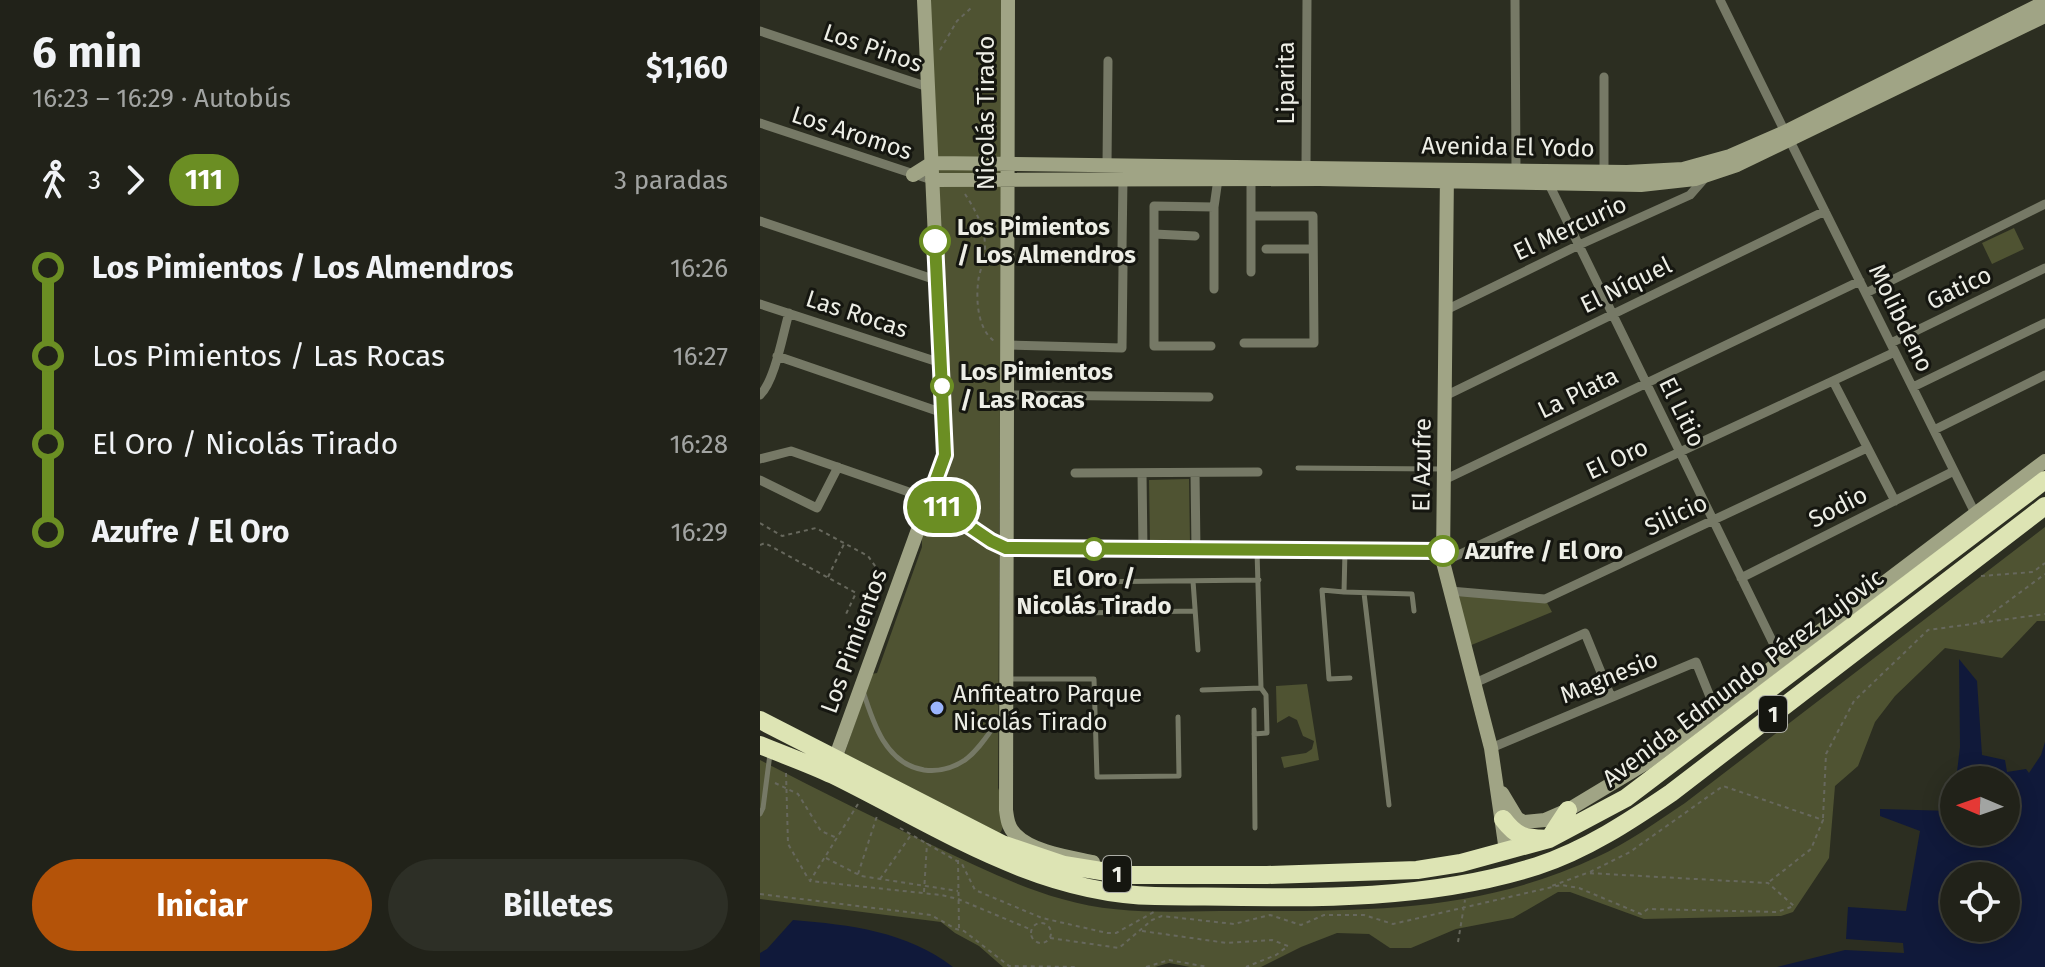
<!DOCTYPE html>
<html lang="es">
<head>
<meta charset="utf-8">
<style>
	:root { --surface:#212219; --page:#2d2f26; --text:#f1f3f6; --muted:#a2a4a2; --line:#3e3f38; --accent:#b45309 }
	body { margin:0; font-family:"Fira Sans",sans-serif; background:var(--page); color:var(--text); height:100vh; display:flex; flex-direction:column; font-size:30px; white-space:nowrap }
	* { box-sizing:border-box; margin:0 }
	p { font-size:26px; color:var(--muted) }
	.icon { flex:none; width:44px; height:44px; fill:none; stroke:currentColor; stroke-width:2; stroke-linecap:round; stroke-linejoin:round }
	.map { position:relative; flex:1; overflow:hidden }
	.details { display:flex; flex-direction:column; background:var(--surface); width:760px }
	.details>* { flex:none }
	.badge { padding:0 16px; border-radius:26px; font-size:28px; line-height:52px }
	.needle { width:52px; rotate:272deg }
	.fabs { position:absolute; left:1180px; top:766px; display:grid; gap:16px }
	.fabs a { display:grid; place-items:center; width:80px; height:80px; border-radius:50%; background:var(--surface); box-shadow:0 4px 20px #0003,0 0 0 2px var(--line); font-size:40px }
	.map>.badge { position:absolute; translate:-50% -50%; box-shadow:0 0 0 4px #fff }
	.legs { display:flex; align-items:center; gap:12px; height:88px; padding:0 32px; font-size:26px }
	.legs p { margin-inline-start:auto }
	.headline { display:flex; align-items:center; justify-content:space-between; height:136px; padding:0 32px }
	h1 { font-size:44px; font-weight:700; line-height:60px }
	.action { display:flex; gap:16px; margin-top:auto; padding:16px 32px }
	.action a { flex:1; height:92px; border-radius:48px; background:var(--accent); color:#fff; font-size:32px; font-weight:700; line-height:92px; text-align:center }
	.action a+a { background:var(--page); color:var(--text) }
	ul { padding:0 32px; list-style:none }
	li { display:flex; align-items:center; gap:28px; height:88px; font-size:30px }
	li i { display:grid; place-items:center; width:12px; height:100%; margin:0 10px; background:currentColor }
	li i::after { content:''; width:20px; height:20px; margin:-10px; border:6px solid; border-radius:50%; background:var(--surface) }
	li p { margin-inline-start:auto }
	li:first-child i { background:linear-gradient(#0000 50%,currentColor 0) }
	li:last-child i { background:linear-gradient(currentColor 50%,#0000 0) }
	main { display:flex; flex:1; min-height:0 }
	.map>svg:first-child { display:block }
</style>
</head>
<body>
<main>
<section class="details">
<div class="headline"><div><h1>6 min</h1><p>16:23 – 16:29 · Autobús</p></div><b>$1,160</b></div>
<div class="legs"><svg class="icon" aria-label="walk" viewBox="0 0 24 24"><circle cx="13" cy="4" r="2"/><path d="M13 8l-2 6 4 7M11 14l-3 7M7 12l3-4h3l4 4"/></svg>3<svg class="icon" aria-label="forward" viewBox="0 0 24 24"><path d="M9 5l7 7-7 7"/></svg><b class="badge" style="background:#6b8e23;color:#fff">111</b><p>3 paradas</p></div>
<ul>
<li><i style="color:#6b8e23"></i><b>Los Pimientos / Los Almendros</b><p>16:26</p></li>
<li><i style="color:#6b8e23"></i><span>Los Pimientos / Las Rocas</span><p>16:27</p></li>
<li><i style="color:#6b8e23"></i><span>El Oro / Nicolás Tirado</span><p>16:28</p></li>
<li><i style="color:#6b8e23"></i><b>Azufre / El Oro</b><p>16:29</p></li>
</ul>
<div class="action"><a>Iniciar</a><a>Billetes</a></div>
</section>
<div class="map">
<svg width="1285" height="967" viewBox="0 0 1285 967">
	<rect width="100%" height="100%" fill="#2c2e21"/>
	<path fill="#4f5332" d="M170 0H242L238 788C244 801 248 822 240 833L86 754 85 752 112 674 117 673 162 547V536L190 451Z
		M1254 228 1264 249 1232 264 1222 243Z
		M429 479 430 543H390L389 480Z
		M1285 527V621H1277L1242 658 1185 648 1135 696 1115 722 1098 766 1075 786 1069 858 1033 912 1021 916 884 919 810 892H798L753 918 696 929 651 948H630L609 934 577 933 541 947 501 967H430L409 963 395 967H243L219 946 195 933 181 922 0 899V760C57 790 115 818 174 846 215 865 258 887 302 899 358 916 418 911 476 911 603 911 719 913 837 857 868 843 896 822 925 803Z
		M690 591 785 599 792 612 704 648Z
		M547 684 559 760 524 768 521 757 546 753 552 749 554 741 543 736 537 720 529 716 517 723 516 686Z"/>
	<path fill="#10193a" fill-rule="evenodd" d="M1199 659 1217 681 1222 755 1245 760 1247 772 1266 769 1269 773 1281 755 1285 742V967H1017L1085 950 1144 953 1143 943 1086 939 1088 907 1146 911 1160 831 1120 816V809L1192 811 1194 796V832H1246V780H1196L1200 747ZM1194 876H1246V928H1194Z
		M33 920C91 925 146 931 193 967H0V953L7 949Z"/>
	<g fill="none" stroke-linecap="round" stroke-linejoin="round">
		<path stroke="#67685d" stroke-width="2" stroke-dasharray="4 4" stroke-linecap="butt" d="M180 50 197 21 212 7
			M205 194C215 209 225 228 225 246 226 260 219 270 218 283 216 302 218 329 234 341
			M0 523 22 536 56 528 108 556 120 573
			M0 545 5 543 96 593 86 614
			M1221 576 1273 572 1285 563
			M68 577 84 544
			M1220 622 1285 574
			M26 773 28 844 49 880
			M15 783 38 794 61 831 77 838
			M98 804 50 881 181 895 198 899 272 930
			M1063 818 1066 754 1094 701 1168 630 1285 614
			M140 828 202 864 215 890 282 918 347 933H356L394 912
			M66 858 101 876 198 891
			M198 860 199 928
			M830 872 870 852 963 786 1063 820 1051 849 1009 882
			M98 874 117 816
			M120 879 151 835
			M164 892 167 843
			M0 894 171 915 196 929 204 931 249 966 316 967
			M271 933a10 10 0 1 1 20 0a10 10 0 1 1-20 0Z
			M382 931 467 943 512 940 528 946 516 955 486 967
			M290 938 359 948 392 920 402 916 474 924 510 915 541 925 564 915H604L633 924 801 885 819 888 881 914 888 909 1017 912 1034 906 1008 883 827 873 789 887
			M698 942 705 900
			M386 967 409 960 448 967"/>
		<path stroke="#767966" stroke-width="5" d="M538 468 683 469
			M585 551 584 592 652 594 654 611
			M433 581 438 650
			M319 582 499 580
			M584 592 562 590 569 679 590 678
			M604 593 629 805
			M320 613 435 611
			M246 679H334L337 777 419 776 418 717
			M442 690 501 688 497 551
			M103 691C113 723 126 764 164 770 179 772 193 768 205 760 220 749 230 731 241 717
			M494 710 495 828
			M494 734 507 733 506 695 501 688
			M0 814 3 808 10 754"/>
		<path stroke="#767966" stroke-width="9" d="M755 0 756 169
			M960 0 1025 132
			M0 31 168 87
			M844 77V171
			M0 123 172 180
			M1030 141 1215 513
			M347 165 348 61
			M546 166 547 0
			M491 179V272
			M788 182 1021 659
			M454 207 458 179
			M0 221 176 280
			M394 234 435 236
			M362 249 363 179
			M506 249H553
			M1106 293 1285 204
			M0 304 181 363
			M686 310 819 245 930 195 944 179
			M484 343H554L553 216H491
			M1131 343 1285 268
			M246 345 362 348 363 267
			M451 346H394V206L454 207V289
			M17 356 183 413
			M1073 381 1135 501
			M1153 387 1285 323
			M0 395C15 381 23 333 29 313
			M246 395 449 397
			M685 396 1065 211
			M1174 430 1285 375
			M0 459 31 451 169 499 231 541 246 548 683 551
			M315 473 498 472
			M382 473 383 549
			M435 473 436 550
			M0 480 57 508 78 467
			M684 480 1100 281
			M683 562 1135 352
			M981 578 1194 471
			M690 591 785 599 1107 448
			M715 683 825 633 851 697
			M731 748 936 662 955 709"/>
		<path stroke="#a0a485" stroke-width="14" d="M248 0 246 810C247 818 248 827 255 834 272 852 309 857 333 862
			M687 172 683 562 731 748 746 851
			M153 175 172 163 867 172 923 169 970 156 1025 132 1285 2
			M172 180 559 179 881 185 935 179 977 165 1285 16
			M72 767 185 455 164 0
			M742 793 757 818 763 822 785 820 808 810 886 763 1285 461"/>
		<path stroke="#dde4b4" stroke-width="18" d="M0 720 242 844 304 865 366 875H507L657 870 701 863 789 839 866 798 1285 480
			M0 745C24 755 50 764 73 775 177 826 276 894 395 896 523 897 654 905 777 866 826 850 870 821 911 793L1285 506
			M743 819C758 839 766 838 789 839L808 810"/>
	</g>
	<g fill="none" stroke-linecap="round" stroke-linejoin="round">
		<defs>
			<path id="line-1" d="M175 241 185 455 169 499 231 541 246 548 683 551"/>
		</defs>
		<use href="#line-1" stroke="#fff" stroke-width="18"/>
		<use href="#line-1" stroke="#6b8e23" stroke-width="12"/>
	</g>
	<g fill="#fff" stroke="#6b8e23" stroke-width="4">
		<circle cx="175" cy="241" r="14"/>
		<circle cx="182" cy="386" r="10"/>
		<circle cx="334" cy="549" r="10"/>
		<circle cx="683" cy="551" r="14"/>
	</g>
	<circle fill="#9bb5fd" stroke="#151610" stroke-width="3" cx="177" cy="708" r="8"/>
	<g text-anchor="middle" stroke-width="6" stroke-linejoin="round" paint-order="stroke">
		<g fill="#151610" stroke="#acada6" stroke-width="2">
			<rect x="999" y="696" width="28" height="36" rx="6"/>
			<rect x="343" y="856" width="28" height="36" rx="6"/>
		</g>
		<g font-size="22" font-weight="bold" fill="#edeee6">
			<text x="1013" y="722">1</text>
			<text x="357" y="882">1</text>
		</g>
		<g font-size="24" fill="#edeee6" stroke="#151610">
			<text transform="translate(113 48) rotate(19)" y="8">Los Pinos</text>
			<text transform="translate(526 83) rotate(-90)" y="8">Liparita</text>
			<text transform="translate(226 113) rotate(-90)" y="8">Nicolás Tirado</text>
			<text transform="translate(92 133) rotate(18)" y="8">Los Aromos</text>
			<text transform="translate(748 147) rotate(1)" y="8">Avenida El Yodo</text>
			<text transform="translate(810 228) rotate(-25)" y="8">El Mercurio</text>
			<text transform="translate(866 285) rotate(-26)" y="8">El Níquel</text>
			<text transform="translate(1199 288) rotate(-26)" y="8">Gatico</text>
			<text transform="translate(97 314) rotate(18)" y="8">Las Rocas</text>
			<text transform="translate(1141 318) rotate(64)" y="8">Molibdeno</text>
			<text transform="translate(818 393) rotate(-26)" y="8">La Plata</text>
			<text transform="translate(922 412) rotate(64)" y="8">El Litio</text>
			<text transform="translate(857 459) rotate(-25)" y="8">El Oro</text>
			<text transform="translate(662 465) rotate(-89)" y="8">El Azufre</text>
			<text transform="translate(1078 507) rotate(-27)" y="8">Sodio</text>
			<text transform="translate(916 515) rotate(-25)" y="8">Silicio</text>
			<text transform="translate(94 641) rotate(-70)" y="8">Los Pimientos</text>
			<text transform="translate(849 677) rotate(-22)" y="8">Magnesio</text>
			<text transform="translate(983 678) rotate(-37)" y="8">Avenida Edmundo Pérez Zujovic</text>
		</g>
		<g font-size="24" font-weight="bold" fill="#edeee6" stroke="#151610" text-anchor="start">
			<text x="197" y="235">Los Pimientos<tspan x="197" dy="28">/ Los Almendros</tspan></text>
			<text x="200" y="380">Los Pimientos<tspan x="200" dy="28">/ Las Rocas</tspan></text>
			<text x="705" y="559">Azufre / El Oro</text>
			<text x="334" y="586" text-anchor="middle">El Oro /<tspan x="334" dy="28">Nicolás Tirado</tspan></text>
		</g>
		<g font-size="24" fill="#edeee6" stroke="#151610" text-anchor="start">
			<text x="193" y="702">Anfiteatro Parque<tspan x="193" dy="28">Nicolás Tirado</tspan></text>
		</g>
	</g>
</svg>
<div class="fabs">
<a><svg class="needle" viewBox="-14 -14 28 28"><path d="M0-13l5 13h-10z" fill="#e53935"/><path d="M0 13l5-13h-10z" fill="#a2a4a2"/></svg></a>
<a><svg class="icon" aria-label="locate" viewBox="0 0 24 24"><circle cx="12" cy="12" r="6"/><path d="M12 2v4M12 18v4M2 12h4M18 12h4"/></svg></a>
</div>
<b class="badge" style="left:182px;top:507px;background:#6b8e23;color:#fff">111</b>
</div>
</main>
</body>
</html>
